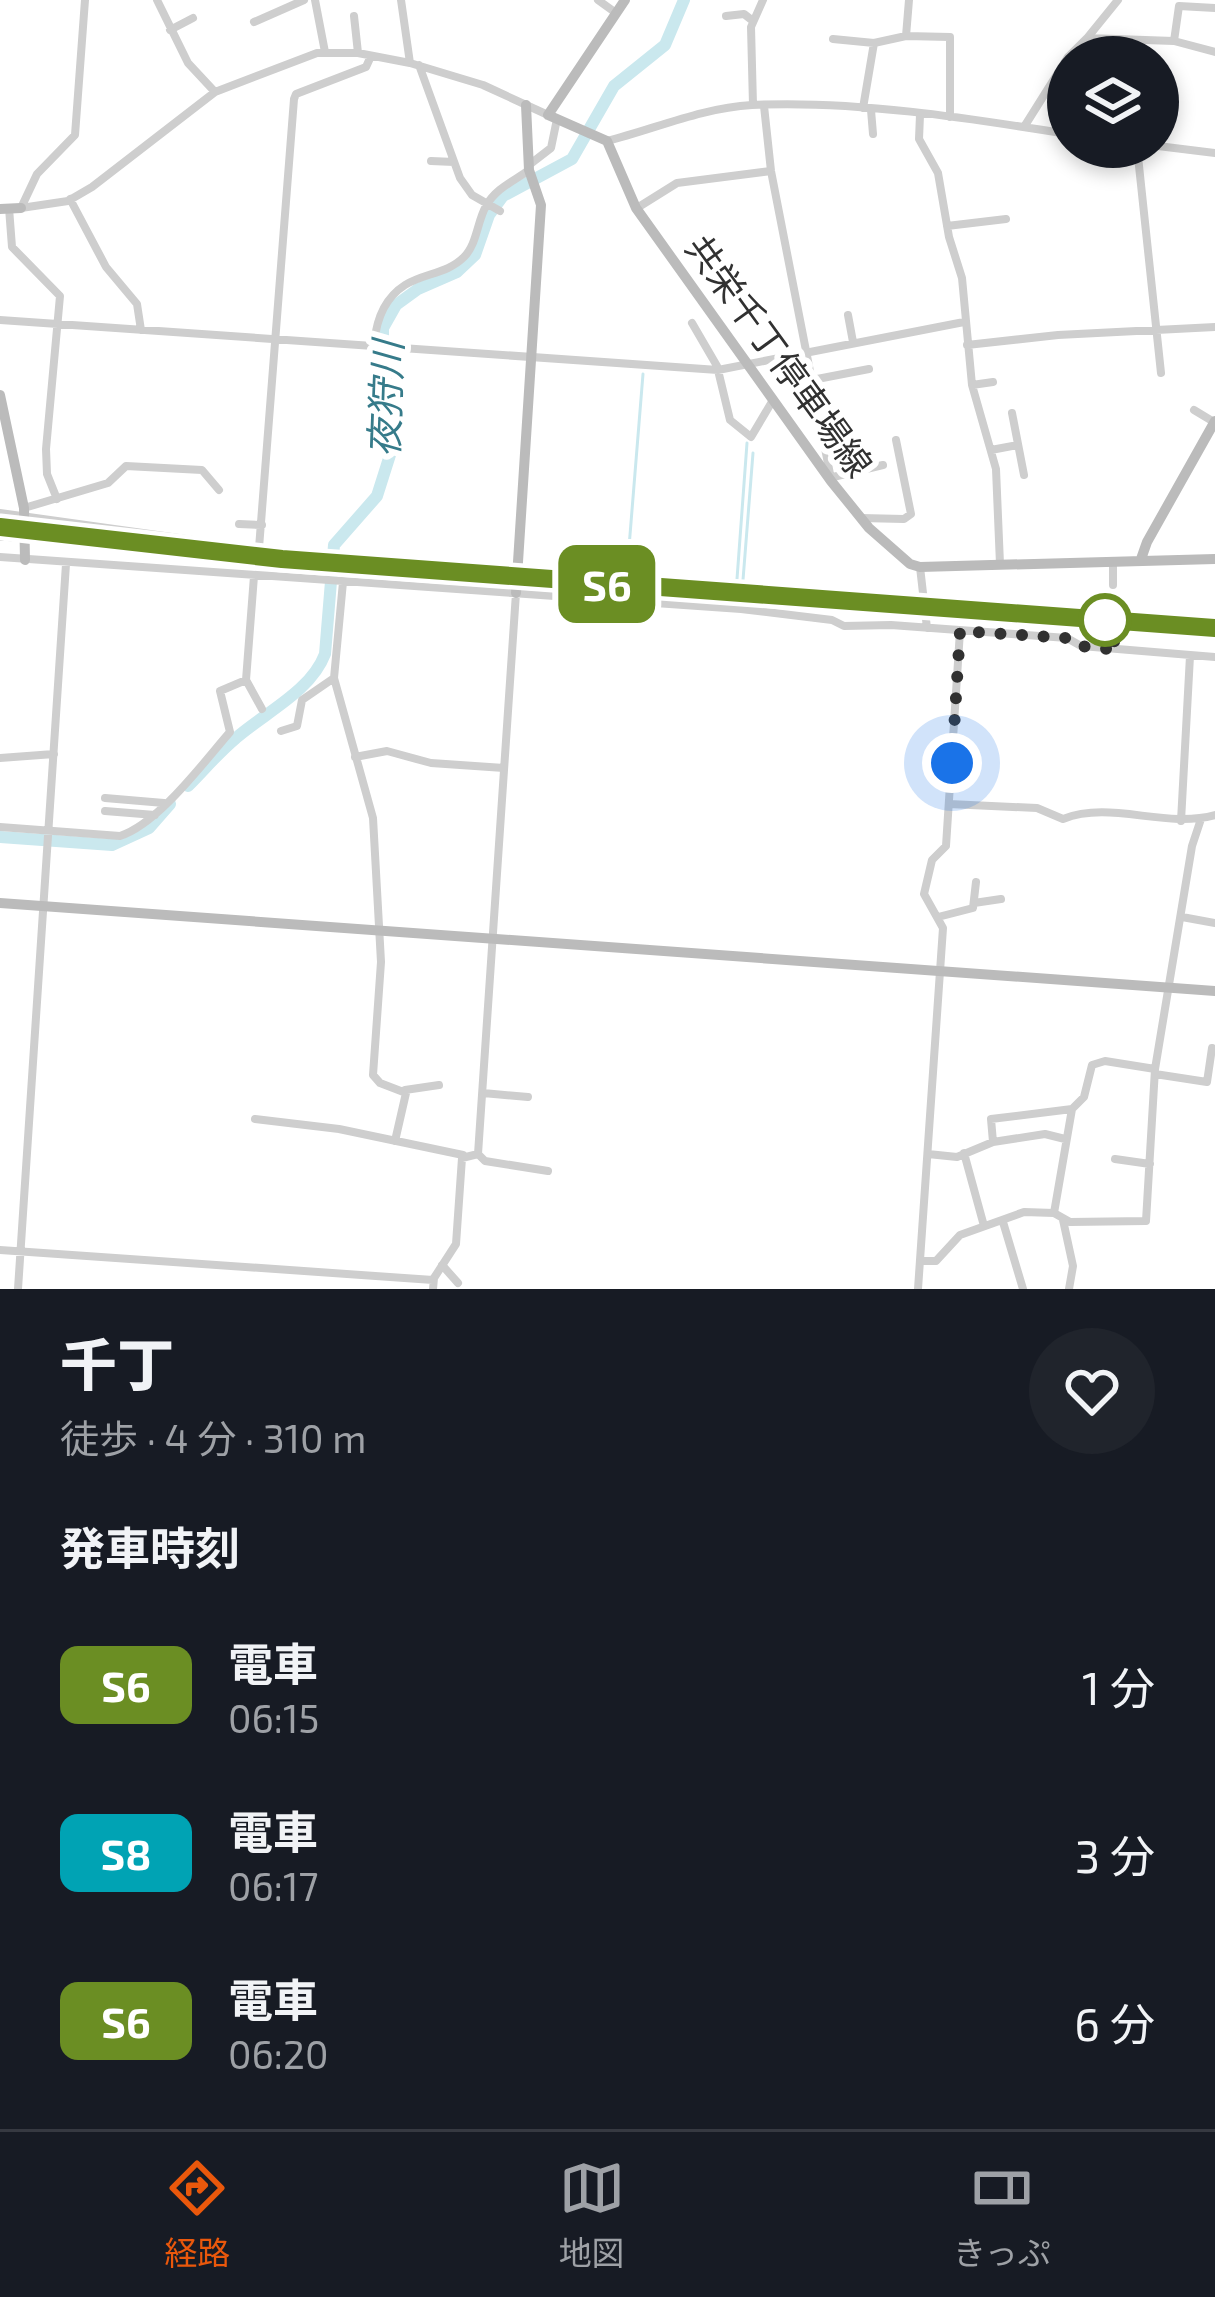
<!DOCTYPE html>
<html lang="ja">
<head>
<meta charset="utf-8">
<style>
	:root { --surface:#171b24; --page:#20242c; --text:#f1f3f6; --muted:#9ea1a6; --line:#363941; --accent:#ea580c }
	body { margin:0; font-family:"Exo 2","Noto Sans JP",sans-serif; background:var(--page); color:var(--text); height:100vh; display:flex; flex-direction:column; font-size:45px; white-space:nowrap }
	* { box-sizing:border-box; margin:0 }
	p { font-size:39px; color:var(--muted) }
	.icon { flex:none; width:66px; height:66px; fill:none; stroke:currentColor; stroke-width:2; stroke-linecap:round; stroke-linejoin:round }
	.map { position:relative; height:1289px; overflow:hidden }
	.side { display:flex; flex-direction:column; background:var(--surface); flex:1 }
	.side>* { flex:none }
	.badge { padding:0 24px; border-radius:18px; font-size:42px; line-height:78px }
	.buttons { position:absolute; left:1047px; top:36px; display:grid; gap:24px }
	.buttons a { display:grid; place-items:center; width:132px; height:132px; border-radius:50%; background:var(--surface); box-shadow:0 6px 18px #0003; font-size:60px }
	.you { position:absolute; width:60px; height:60px; margin:-30px; border:9px solid #fff; border-radius:50%; background:#1a73e8; box-shadow:0 0 0 18px #1a73e833 }
	.map>.badge { position:absolute; translate:-50% -50%; box-shadow:0 0 0 6px #fff }
	h2 { padding:0 60px; font-size:45px; line-height:108px }
	.round { display:grid; place-items:center; flex:none; width:126px; height:126px; border-radius:63px; background:var(--page) }
	.headline { display:flex; align-items:center; justify-content:space-between; height:204px; padding:0 60px }
	h1 { font-size:57px; font-weight:800; line-height:90px }
	ul { padding:0; list-style:none }
	li { display:flex; align-items:center; gap:36px; height:168px; padding:0 60px }
	li div { flex:1 }
	li b { display:block; font-size:45px }
	li em { font-style:normal }
	li .badge { min-width:132px; font-weight:700; text-align:center }
	.dock { display:flex; justify-content:space-around; align-items:center; height:168px; border-top:3px solid var(--line); background:var(--surface); font-size:33px; color:var(--muted) }
	.dock a { display:grid; justify-items:center; gap:6px }
	.dock .active { color:var(--accent) }
	.map>svg:first-child { display:block }
</style>
</head>
<body>
<div class="map">
<svg width="1215" height="1289" viewBox="0 0 1215 1289">
	<rect width="100%" height="100%" fill="#fff"/>
	<g fill="none" stroke-linecap="round" stroke-linejoin="round">
		<path stroke="#cae8ee" stroke-width="3" d="M599 570 627 572 643 374
			M737 579 747 443
			M743 580 753 453"/>
		<path stroke="#cae8ee" stroke-width="12" d="M188 786C204 770 219 752 236 738 266 712 311 691 325 654L334 545 377 496 390 455 383 337V328L396 305 418 289 457 272 475 255 489 215 503 196 572 159 614 86 665 45 684 0
			M0 837 112 845 149 828 170 804"/>
		<path stroke="#cecece" stroke-width="8" d="M85 0 75 135 37 174 21 208 68 201 92 187 215 92 317 53H358L410 63 483 85 548 115
			M157 0 188 63 215 92
			M315 0 325 52
			M401 0 410 63
			M598 0 616 13
			M354 16 358 53
			M726 16 744 14 753 21
			M254 22 304 0
			M170 30 193 18
			M906 36 950 37V117
			M1088 37 1118 0
			M833 39 874 43
			M1174 41 1179 6 1215 8
			M1068 57 1087 38 1174 41 1215 52
			M419 65 460 178 472 195 500 211
			M753 105 751 27 763 0
			M764 106 771 171 831 479
			M863 108 874 43 906 36 909 0
			M871 110 873 134
			M920 115 919 139 938 173 949 237 962 278 972 385 996 469 1000 564
			M1024 127 1068 57
			M607 141C655 129 701 108 752 105 853 100 968 118 1068 134
			M1158 146 1215 153
			M1137 147 1161 373
			M431 161 454 162
			M529 165 551 148 557 119
			M70 199 106 267 137 304 141 330
			M9 208 12 247 60 296 46 449 47 474 57 499
			M637 208 677 183 771 171
			M947 226 1006 219
			M848 315 853 342
			M0 320 718 370 964 322
			M692 323 717 366 730 420 751 437 773 400
			M967 345 1058 335 1215 327
			M812 380 869 369
			M972 385 993 382
			M1194 410 1214 422
			M1012 413 1024 475
			M383 444C379 396 355 317 405 285 424 273 447 274 464 257 477 244 477 222 486 206 496 188 514 181 529 170
			M991 450 1018 445
			M833 477 883 465
			M24 508 108 483 126 466 202 470 219 490
			M0 513 279 552 925 599
			M861 518 904 519 911 514 896 440
			M239 524 262 525
			M259 548 294 99 296 94 366 67 371 56
			M0 557 741 609 832 620 844 626 891 625 1067 638 1081 646 1215 657
			M920 567 927 628
			M343 582 334 678 373 818 381 962 373 1075 380 1083 406 1093 395 1141
			M1113 585V562
			M246 680 262 709
			M281 731 297 726 302 700 334 678
			M355 757 387 751 431 763 504 768
			M0 758 54 754
			M105 798 164 803
			M949 804 1037 808 1063 819C1111 800 1164 829 1215 815
			M105 811 155 815
			M1181 821 1190 656
			M0 827 120 836C158 824 203 763 230 732L220 691 246 680 254 576
			M974 903 1001 899
			M938 917 973 908 976 882
			M1182 917 1215 923
			M1155 1074 1207 1082 1212 1048
			M405 1090 439 1085
			M483 1093 528 1097
			M255 1119 339 1129 463 1155
			M993 1142 991 1119 1072 1109
			M964 1153 984 1226
			M478 1154 485 1161 548 1171
			M928 1154 957 1157 993 1142 1045 1134 1065 1139
			M1115 1159 1150 1164
			M1054 1213 1072 1109 1084 1097 1092 1065 1105 1061 1155 1069
			M1063 1220 1073 1266 1069 1289
			M1003 1222 1023 1289
			M0 1250 433 1280
			M921 1261H936L960 1235 1024 1212 1054 1213 1070 1222 1146 1221 1155 1069 1192 846 1201 819
			M442 1265 458 1283
			M18 1289 66 564
			M433 1289 434 1278 456 1244 462 1158 478 1154 516 593
			M918 1289 943 928 924 894 932 860 946 846 960 631"/>
		<path stroke="#bbb" stroke-width="10" d="M625 0 548 115 607 141 636 208 831 481 869 528 910 564 920 567 1215 559
			M0 209 21 208
			M0 395 24 508 25 560
			M1141 559 1147 542 1215 421
			M516 593 541 205 529 170 526 105
			M0 903 1215 991"/>
		<path stroke="#868686" stroke-width="3" stroke-dasharray="12 9" stroke-linecap="butt" d="M0 539 1215 628"/>
	</g>
	<g fill="none" stroke-linecap="round" stroke-linejoin="round">
		<defs>
			<path id="line" d="M0 527 282 559 1215 628"/>
		</defs>
		<use href="#line" stroke="#fff" stroke-width="27"/>
		<use href="#line" stroke="#6b8e23" stroke-width="18"/>
		<path stroke="#313131" stroke-width="12" stroke-dasharray="0 21.6" d="M952 763 960 631 1067 638 1081 646 1118 650 1105 620"/>
	</g>
	<circle fill="#fff" stroke="#6b8e23" stroke-width="6" cx="1105" cy="620" r="24"/>
	<g text-anchor="middle" stroke-width="12" stroke-linejoin="round" paint-order="stroke">
		<g font-size="36" fill="#313131" stroke="#fff">
			<text transform="translate(779 356) rotate(54)" y="13">共栄千丁停車場線</text>
		</g>
		<g font-size="39" font-style="italic" fill="#367b8a" stroke="#fff">
			<text transform="translate(386 399) rotate(-88)" y="14">夜狩川</text>
		</g>
	</g>
</svg>
<div class="buttons">
<a><svg class="icon" aria-label="layers" viewBox="0 0 24 24"><path d="M12 4l9 5-9 5-9-5zM3 14l9 5 9-5"/></svg></a>
</div>
<div class="you" style="left:952px;top:763px"></div>
<b class="badge" style="left:607px;top:584px;background:#6b8e23;color:#fff">S6</b>
</div>
<section class="side">
<div class="headline"><div><h1>千丁</h1><p>徒歩 · 4 分 · 310 m</p></div><a class="round"><svg class="icon" aria-label="heart" viewBox="0 0 24 24"><path d="M12 20l-8-8c-3-5 5-10 8-4 3-6 11-1 8 4z"/></svg></a></div>
<h2>発車時刻</h2>
<ul>
<li><span class="badge" style="background:#6b8e23;color:#fff">S6</span><div><b>電車</b><p>06:15</p></div><em>1 分</em></li>
<li><span class="badge" style="background:#00a3b4;color:#fff">S8</span><div><b>電車</b><p>06:17</p></div><em>3 分</em></li>
<li><span class="badge" style="background:#6b8e23;color:#fff">S6</span><div><b>電車</b><p>06:20</p></div><em>6 分</em></li>
</ul>
</section>
<nav class="dock">
<a class="active"><svg class="icon" aria-label="directions" viewBox="0 0 24 24"><path d="M12 3l9 9-9 9-9-9zM9 14v-3h6M13 9l2 2-2 2"/></svg>経路</a>
<a><svg class="icon" aria-label="map" viewBox="0 0 24 24"><path d="M3 6l6-2 6 2 6-2v14l-6 2-6-2-6 2zM9 4v14M15 6v14"/></svg>地図</a>
<a><svg class="icon" aria-label="tickets" viewBox="0 0 24 24"><path d="M3 7h18v10H3zM15 7v10"/></svg>きっぷ</a>
</nav>
</body>
</html>
